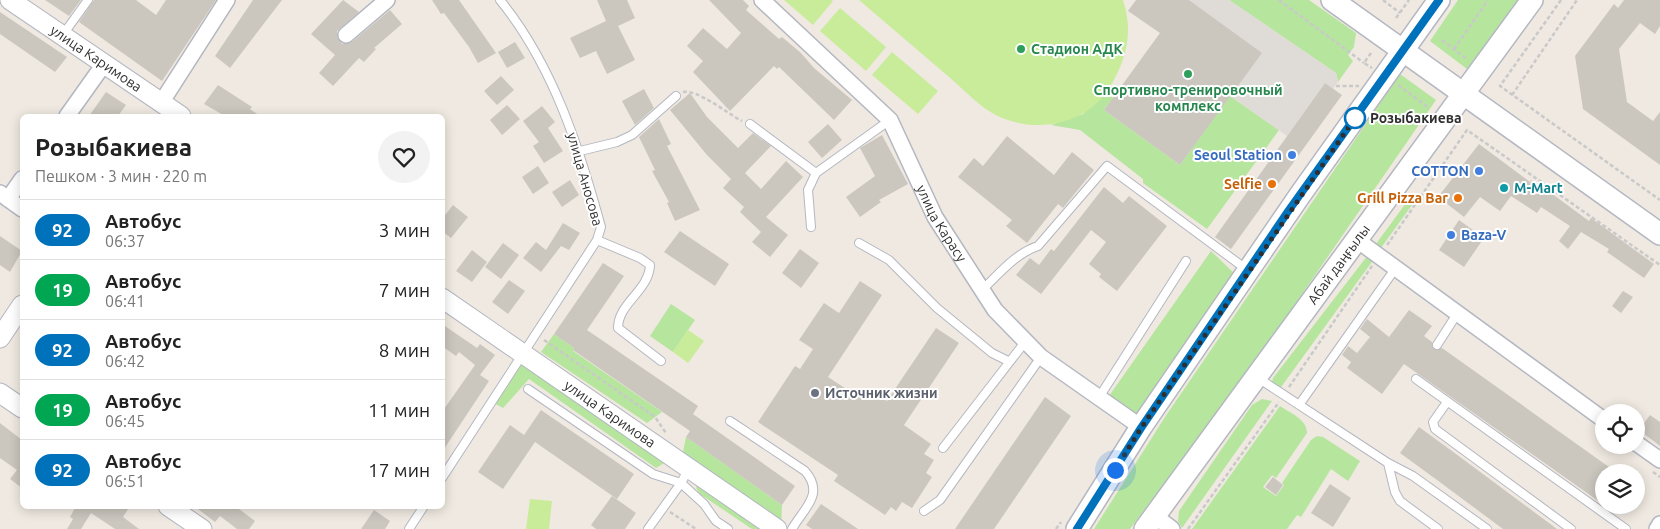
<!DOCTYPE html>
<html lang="ru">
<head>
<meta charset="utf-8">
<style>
	:root { --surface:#fff; --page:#f2f2f2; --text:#222; --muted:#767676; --line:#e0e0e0 }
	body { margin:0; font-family:Ubuntu,sans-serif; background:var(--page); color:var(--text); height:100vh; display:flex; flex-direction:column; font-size:19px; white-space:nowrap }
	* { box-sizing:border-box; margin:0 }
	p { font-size:16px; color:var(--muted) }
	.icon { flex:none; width:28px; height:28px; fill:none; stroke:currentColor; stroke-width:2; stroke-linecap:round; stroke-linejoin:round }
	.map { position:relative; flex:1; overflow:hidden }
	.drawer { position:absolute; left:20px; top:114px; width:425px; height:395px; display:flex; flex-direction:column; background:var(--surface); border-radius:8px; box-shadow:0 2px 12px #0003 }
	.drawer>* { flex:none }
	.badge { padding:0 10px; border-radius:16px; font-size:18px; line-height:32px }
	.fabs { position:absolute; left:1595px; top:404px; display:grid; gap:10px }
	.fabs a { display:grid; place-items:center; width:50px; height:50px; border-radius:50%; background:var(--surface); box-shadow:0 2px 12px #0003; font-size:25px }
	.you { position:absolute; width:25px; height:25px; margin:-12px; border:4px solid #fff; border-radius:50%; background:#1a73e8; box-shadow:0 0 0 8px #1a73e833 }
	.map>.badge { position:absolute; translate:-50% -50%; box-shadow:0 0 0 2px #fff }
	.round { display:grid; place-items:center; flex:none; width:52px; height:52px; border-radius:26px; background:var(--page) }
	.headline { display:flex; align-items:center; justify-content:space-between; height:85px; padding:0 15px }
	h1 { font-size:24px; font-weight:600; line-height:38px }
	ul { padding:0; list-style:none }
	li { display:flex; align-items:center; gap:15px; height:60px; padding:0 15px; border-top:1px solid var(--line) }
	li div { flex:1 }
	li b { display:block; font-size:19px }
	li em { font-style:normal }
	li .badge { min-width:55px; font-weight:700; text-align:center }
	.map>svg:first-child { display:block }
</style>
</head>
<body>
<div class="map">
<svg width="1660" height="529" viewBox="0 0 1660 529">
	<rect width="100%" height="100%" fill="#efe9e1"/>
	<path fill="#b6e59e" d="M1229 0H1309L1356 33 1354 47 1348 55 1353 61 1338 82 1336 73Z
		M1458 0H1518L1467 69 1430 41Z
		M1400 74 1436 100 1262 352 1130 529H1094L1165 417Z
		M1106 92 1113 98 1104 110 1180 165 1230 96 1279 130 1207 229 1143 183V179L1080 130 1051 125 1083 114Z
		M1406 203 1412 205 1378 252 1373 248Z
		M1211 251 1238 277 1143 419 1109 396Z
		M1368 255 1374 259 1276 394 1271 386 1273 378Z
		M671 304 695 320 673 352 650 336Z
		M554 334 574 348 573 351 662 412 647 423 541 352Z
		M524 354 674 457 656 468 529 379 503 408 492 402Z
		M1262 399 1272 401 1182 528 1178 521 1179 511 1252 405Z
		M1280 406C1290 413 1307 419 1307 433L1276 478 1272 475 1263 487 1276 496 1284 485 1282 483 1311 440 1317 436 1323 437 1360 461 1348 481 1331 469 1301 517 1297 515 1287 529H1192Z
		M686 437 782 505 781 529H752L700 494 696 488 701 477 681 462Z"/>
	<path fill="#c9ec9a" d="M784 0H831L833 1 813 25Z
		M859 0H1123C1134 33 1126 62 1108 90 1083 128 1026 135 989 111 975 102 962 88 949 77 919 51 889 26 859 0Z
		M840 8 886 47 866 71 820 31Z
		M892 52 938 91 918 114 872 75Z
		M688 330 704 341 688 363 673 352Z
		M530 499 552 501 549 529H526Z"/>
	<path fill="#dfdcd8" d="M1189 0H1229L1336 73 1338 82 1333 89 1325 83 1287 136 1230 96 1261 53Z"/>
	<path fill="#cbc7bf" d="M45 0H81L69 16Z
		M94 0H136L156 15 166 0H216L162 81 79 22Z
		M253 0H282L230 68 215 56Z
		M343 0 359 12 337 31V37L342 44 352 42 390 10 402 24 374 48 376 49 364 62 359 58 333 86 319 73 335 55 311 34Z
		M432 0H459L496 53 478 63 469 47 444 13 441 14Z
		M597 0H627L635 18 618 26 635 60 607 74 596 51 580 58 570 38 606 21Z
		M709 0H743L749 6 746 10 779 39 782 37 801 53 814 68 852 100 834 120 779 67 777 69 774 66 730 111 693 72 703 61 687 46 703 28 727 49 741 33Z
		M1136 0H1189L1262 53 1180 165 1104 110 1160 33 1128 11Z
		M1624 0H1660V26L1655 34 1640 23 1619 49 1627 102 1653 121 1660 112V165L1583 109 1575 56 1614 4 1618 8Z
		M0 12 67 57 55 72 0 34Z
		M515 42 525 58 507 68 498 52Z
		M501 76 514 90 497 105 484 91Z
		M1325 83 1342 95 1231 249 1215 237Z
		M218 85 252 107 250 109 260 116H225L204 104Z
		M644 89 654 108 635 125 622 101Z
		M106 92 126 105 118 116H89Z
		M690 93 707 117 738 148 753 133 771 146 745 173 761 189 786 161 803 177 766 217 788 235 770 257 752 242 761 232 740 212 744 207 723 188 731 179 707 155 670 110Z
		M507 105 520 119 502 135 490 120Z
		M542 106 555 122 548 128 563 151 544 163 533 146 539 142 523 121Z
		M659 119 671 144 667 146 700 210 675 221 667 203 669 202 652 171 655 170 639 137Z
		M828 124 842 140 822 158 808 142Z
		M882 135 908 184 879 200 881 202 860 217 846 197 875 176 860 148Z
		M1007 136 1054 175 1072 152 1094 170 1063 208 1058 204 1027 243 1006 226 1012 220 958 177 974 158 983 166Z
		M1479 144 1530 182 1531 180 1551 193 1589 221 1591 218 1654 264 1644 278 1607 252 1609 249 1581 232 1568 249 1559 241 1570 226 1541 207 1537 213 1511 196 1500 211 1480 197 1464 217 1438 197Z
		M538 166 549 183 533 194 522 177Z
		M570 180 579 195 562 207 552 192Z
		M1104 187 1123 203 1129 196 1167 226 1117 291 1099 277 1101 274 1089 264 1106 242 1091 230 1041 294 1016 275 1030 258 1039 265 1051 249 1054 251Z
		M453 205 468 217 451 238 442 231V219Z
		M1459 220 1484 238 1464 267 1439 250Z
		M563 223 580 233 569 250 561 246 541 272 523 258 536 242 546 250Z
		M680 231 729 264 715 286 664 252Z
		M0 236 22 251 10 272 0 265Z
		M503 243 519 255 501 279 485 267Z
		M800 249 819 263 801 288 782 273Z
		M472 250 487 262 472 282 456 271Z
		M603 263 624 276 587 330 698 406 693 414 795 486 782 505 686 437 690 431 573 350 574 348 554 334Z
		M509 280 525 291 508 314 492 302Z
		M860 281 882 295 828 377 860 398 867 388 887 401 936 328 959 343 904 425 931 444 924 454 934 460 926 473 932 477 912 508 902 502 896 511 891 507 885 515 834 481 838 475 758 422 795 366 800 369 813 349 799 340 824 303 839 313Z
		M1623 291 1633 297 1621 313 1612 306Z
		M1409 310 1432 326 1424 336 1432 342 1434 349 1442 348 1616 472H1604V505L1404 364 1382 394 1347 368 1351 362 1342 355 1348 346 1357 353 1370 337 1360 329 1367 319 1389 337Z
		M442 324 477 348 480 344 495 355 480 375 489 381 442 452V412L475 365 459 352 456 356 442 346Z
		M1045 397 1071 416 994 529H955Z
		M541 410 634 474 617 499 535 442 503 489 478 472 510 425 524 435Z
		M1650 415 1660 422V446L1639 430Z
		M0 423 22 440V488L10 479 17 470 0 458Z
		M1419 427 1456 454 1557 529H1503L1437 480 1400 453Z
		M1273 477 1283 485 1276 495 1265 487Z
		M1330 484 1351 498 1333 527 1311 513Z
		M612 496 636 513 625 529H596L591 525Z
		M821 504 858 529H812L806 525Z
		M76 506H130L123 517 139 529H115L91 513 81 529H67L73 519 70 517Z
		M194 506H235L255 521 249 529H237L220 516 215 522Z
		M374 510 390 521 385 529H361Z"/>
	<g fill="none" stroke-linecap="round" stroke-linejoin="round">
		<defs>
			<path id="service" d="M62 36 88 0
				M750 124 816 173
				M580 151 617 142 632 135 676 96
				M811 227 808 190 816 173 890 120
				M597 240 640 258 650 265C649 291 618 303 618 328L661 361
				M859 243 889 260 937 308 992 353 1008 361
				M982 290C999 274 1016 253 1038 246L1107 166 1246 269
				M1437 345 1457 314
				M1258 378 1388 463 1395 492 1400 501 1438 529
				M1416 379 1626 529
				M528 389 653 474 681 483 648 529
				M1098 399 1186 261
				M1447 402 1433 422 1435 429 1571 529
				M1299 405 1395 269
				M730 421 805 471C825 494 804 508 792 529
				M943 448 1025 342
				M1388 463 1413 476 1487 529
				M689 468 681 483 704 504 716 521 728 529
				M442 478 597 240 601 227C579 147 553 65 500 0
				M924 511 940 500 1041 357
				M409 529 424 506"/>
			<g id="minor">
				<path id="s1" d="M762 0 890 120 935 217 995 310 1041 357 1141 427"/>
				<path d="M346 35 387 0"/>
				<path d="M161 103 227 0"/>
				<path d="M67 116 104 64"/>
				<path d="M0 193 22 209"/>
				<path d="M8 199 22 179"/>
				<path d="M1357 240 1604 420"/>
				<path d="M1636 443 1660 460"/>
				<path d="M1155 516 1172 529"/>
				<path d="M1657 529 1660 524"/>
			</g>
			<g id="tertiary">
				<path id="s2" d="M10 0 181 116"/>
				<path id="s3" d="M442 298 777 529"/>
				<path d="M0 338 22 305"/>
				<path d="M0 393 22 408"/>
				<path d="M168 506 202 529"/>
			</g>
			<g id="secondary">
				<path d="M1332 0 1660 234"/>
				<path d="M1077 529 1141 427 1300 195 1439 0"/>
				<path id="s4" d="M1145 529 1532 0"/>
			</g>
		</defs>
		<use href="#service" stroke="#b4b7c1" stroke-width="10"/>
		<use href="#minor" stroke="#b4b7c1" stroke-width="18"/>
		<use href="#tertiary" stroke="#b4b7c1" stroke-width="21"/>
		<use href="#secondary" stroke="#b4b7c1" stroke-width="24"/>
		<path stroke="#c9c9c9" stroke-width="2.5" stroke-dasharray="4 2.5" stroke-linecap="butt" d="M1279 0 1364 63
			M1383 0 1400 13
			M1561 0 1500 86 1660 200
			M1396 18 1409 0
			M1442 40 1468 60
			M1454 49 1488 0
			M1371 53 1364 63 1372 68
			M1398 85 1429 108
			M1336 86H1359
			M683 92C698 89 728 114 742 121
			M1512 95 1577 0
			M1387 245 1467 130 1660 265
			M544 340 655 417 666 433
			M1289 387 1372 266
			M1615 445 1624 452
			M1653 472 1660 477
			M670 512 696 529
			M1056 529 1061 522
			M1188 529 1279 402"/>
		<use href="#service" stroke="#fff" stroke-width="8"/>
		<use href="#minor" stroke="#fff" stroke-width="15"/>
		<use href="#tertiary" stroke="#fff" stroke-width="19"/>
		<use href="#secondary" stroke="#fff" stroke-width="21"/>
	</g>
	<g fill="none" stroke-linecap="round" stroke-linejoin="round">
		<defs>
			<path id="line" d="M1077 529 1141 428 1289 210 1439 0"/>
		</defs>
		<use href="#line" stroke="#fff" stroke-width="11"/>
		<use href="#line" stroke="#0072bc" stroke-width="8"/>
		<path stroke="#2e2e2e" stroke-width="5" stroke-dasharray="0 9" d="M1115 470 1141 428 1355 118"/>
	</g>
	<g fill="#2e9e5b" stroke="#fff" stroke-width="2">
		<circle cx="1021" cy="49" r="5"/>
		<circle cx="1188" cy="74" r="5"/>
	</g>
	<circle fill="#fff" stroke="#0072bc" stroke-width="2.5" cx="1355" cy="118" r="10"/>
	<g fill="#3f7fe0" stroke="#fff" stroke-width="2">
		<circle cx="1292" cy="155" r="5"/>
		<circle cx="1479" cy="171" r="5"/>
		<circle cx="1451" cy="235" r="5"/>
	</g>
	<g fill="#e8710a" stroke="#fff" stroke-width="2">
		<circle cx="1272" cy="184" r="5"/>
		<circle cx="1458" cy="198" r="5"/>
	</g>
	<circle fill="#0f9aa8" stroke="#fff" stroke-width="2" cx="1504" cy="188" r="5"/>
	<circle fill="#6b7280" stroke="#fff" stroke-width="2" cx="815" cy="393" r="5"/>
	<g text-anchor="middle" stroke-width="4" stroke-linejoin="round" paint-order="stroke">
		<g font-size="14" font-weight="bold" fill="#27864d" stroke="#fff" text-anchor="start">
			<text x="1031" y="54">Стадион АДК</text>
			<text x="1188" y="95" text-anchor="middle">Спортивно-тренировочный<tspan x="1188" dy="16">комплекс</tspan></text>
		</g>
		<g font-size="14" fill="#2e2e2e" stroke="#fff">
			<text dy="5" stroke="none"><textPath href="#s2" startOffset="104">улица Каримова</textPath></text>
			<text transform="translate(585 179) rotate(74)" y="5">улица Аносова</text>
			<text dy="5" stroke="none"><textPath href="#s1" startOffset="291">улица Карасу</textPath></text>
			<text dy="5" stroke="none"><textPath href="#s4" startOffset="328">Абай даңғылы</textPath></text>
			<text dy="5" stroke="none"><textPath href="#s3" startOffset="204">улица Каримова</textPath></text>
		</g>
		<g font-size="14" font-weight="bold" fill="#2e2e2e" stroke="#fff" text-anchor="start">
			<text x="1370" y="123">Розыбакиева</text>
		</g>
		<g font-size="14" font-weight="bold" fill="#366cbe" stroke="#fff" text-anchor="end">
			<text x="1282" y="160">Seoul Station</text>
			<text x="1469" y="176">COTTON</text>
			<text x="1461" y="240" text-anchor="start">Baza-V</text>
		</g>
		<g font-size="14" font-weight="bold" fill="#c56008" stroke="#fff" text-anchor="end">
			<text x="1262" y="189">Selfie</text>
			<text x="1448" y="203">Grill Pizza Bar</text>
		</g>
		<g font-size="14" font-weight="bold" fill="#0d838f" stroke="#fff" text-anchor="start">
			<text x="1514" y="193">M-Mart</text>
		</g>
		<g font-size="14" font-weight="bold" fill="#5b616d" stroke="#fff" text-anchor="start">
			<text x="825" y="398">Источник жизни</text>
		</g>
	</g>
</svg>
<div class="fabs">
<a><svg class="icon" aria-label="locate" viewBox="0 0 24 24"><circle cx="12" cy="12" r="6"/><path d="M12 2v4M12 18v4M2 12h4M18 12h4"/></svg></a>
<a><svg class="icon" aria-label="layers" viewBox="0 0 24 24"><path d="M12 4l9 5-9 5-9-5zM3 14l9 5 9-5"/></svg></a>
</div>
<div class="you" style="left:1115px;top:470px"></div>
<section class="drawer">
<div class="headline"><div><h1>Розыбакиева</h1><p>Пешком · 3 мин · 220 m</p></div><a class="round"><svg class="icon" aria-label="heart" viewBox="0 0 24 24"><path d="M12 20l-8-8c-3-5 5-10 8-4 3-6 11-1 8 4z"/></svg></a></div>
<ul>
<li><span class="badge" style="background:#0072bc;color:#fff">92</span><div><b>Автобус</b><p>06:37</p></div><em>3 мин</em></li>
<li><span class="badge" style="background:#00a651;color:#fff">19</span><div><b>Автобус</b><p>06:41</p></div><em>7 мин</em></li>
<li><span class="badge" style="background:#0072bc;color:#fff">92</span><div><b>Автобус</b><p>06:42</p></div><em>8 мин</em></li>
<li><span class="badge" style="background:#00a651;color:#fff">19</span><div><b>Автобус</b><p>06:45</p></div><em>11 мин</em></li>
<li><span class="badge" style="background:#0072bc;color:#fff">92</span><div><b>Автобус</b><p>06:51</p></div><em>17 мин</em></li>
</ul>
</section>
</div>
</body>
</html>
